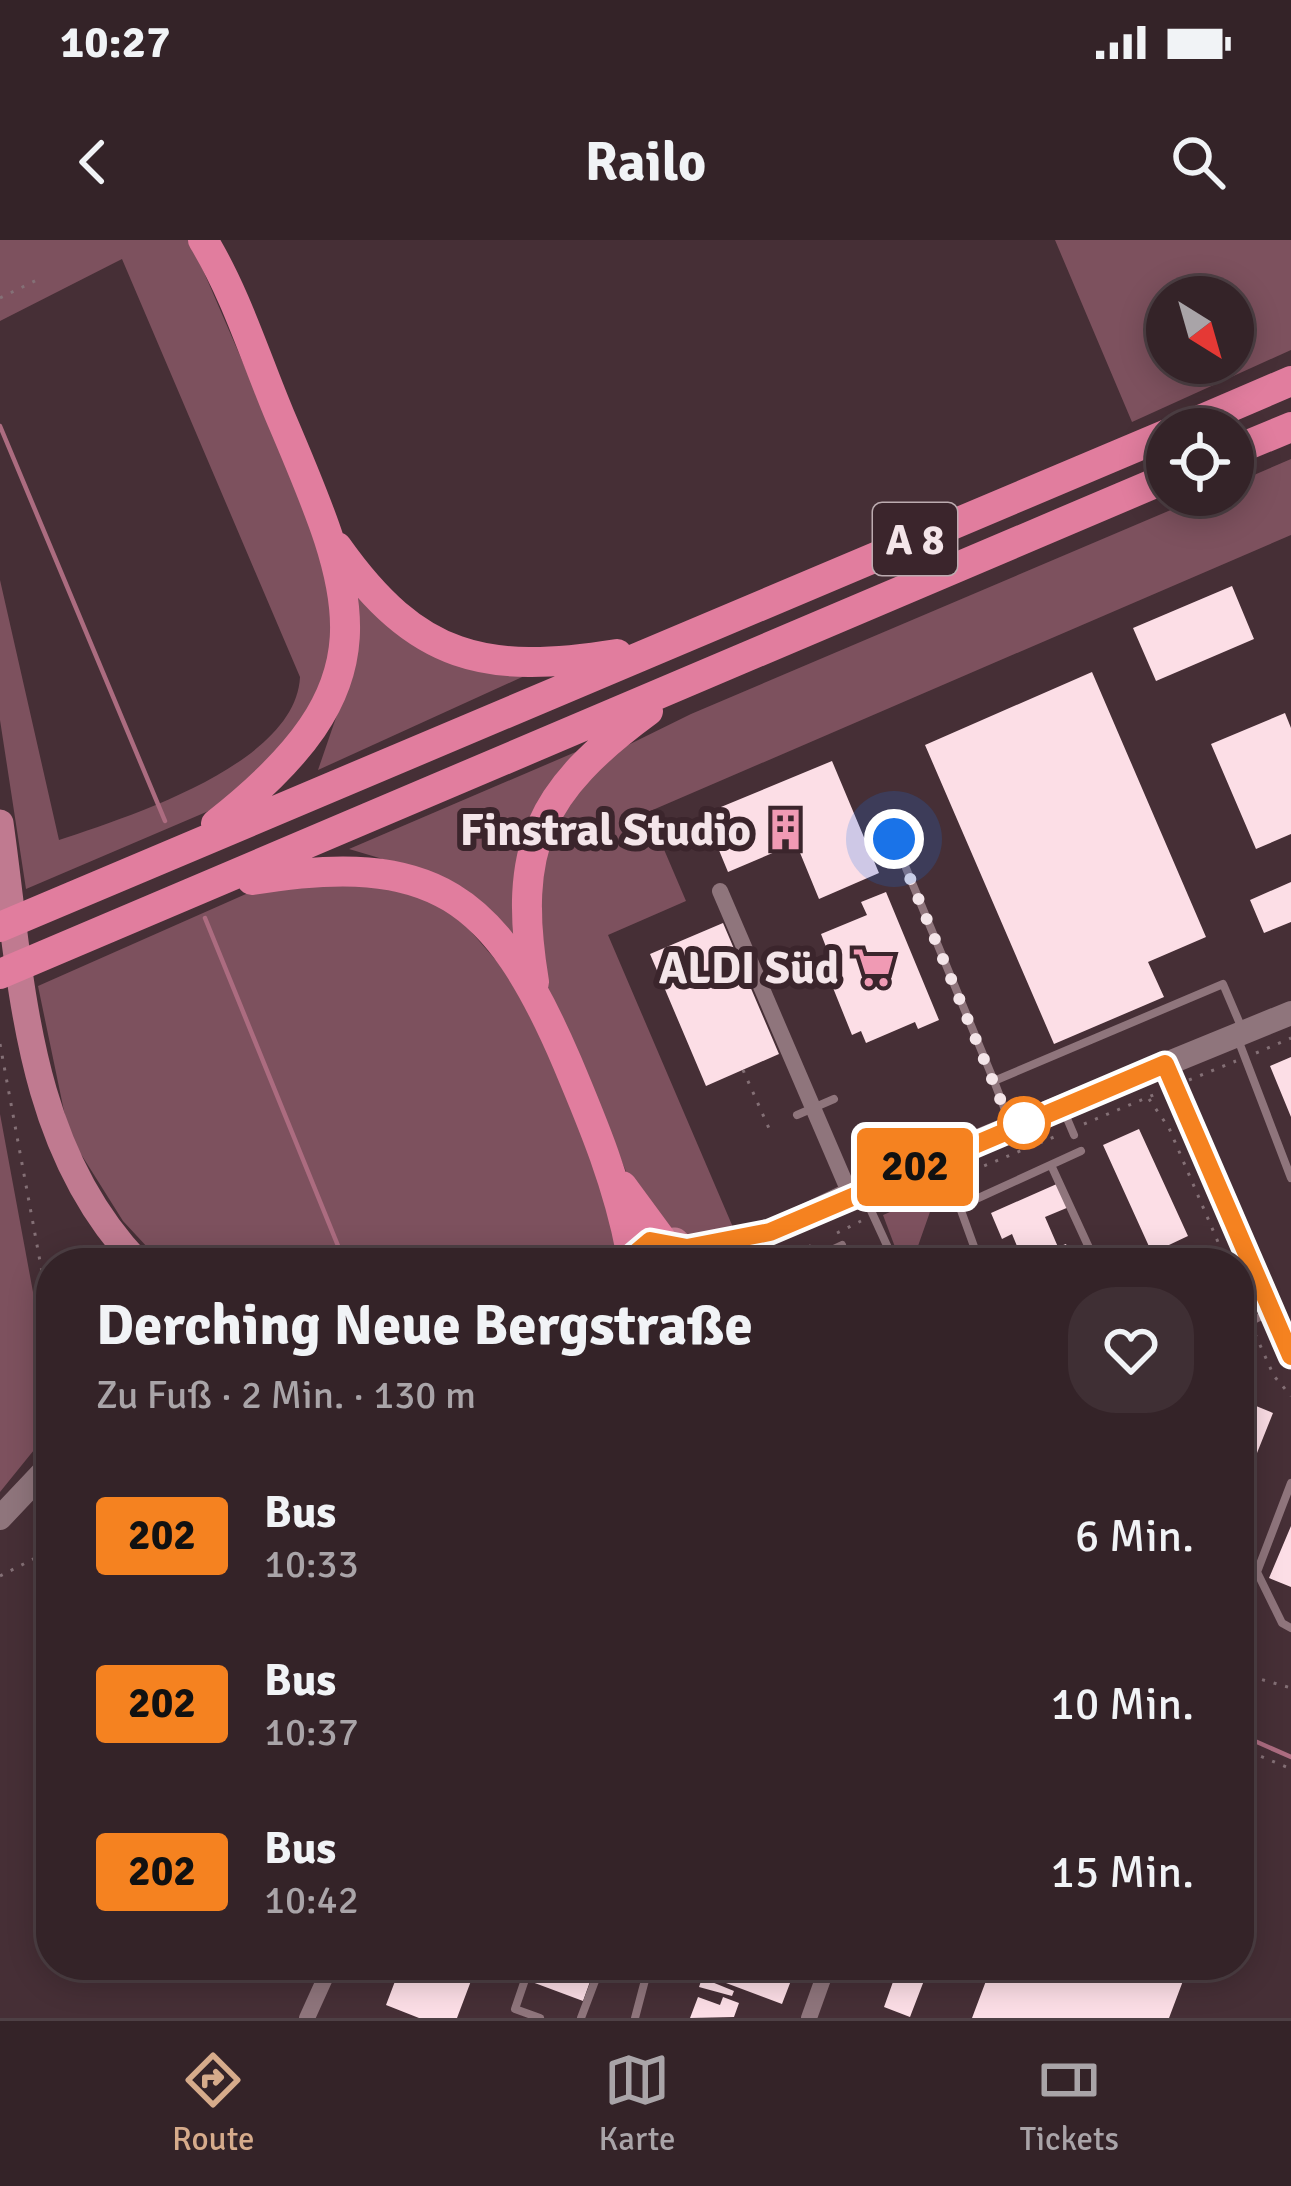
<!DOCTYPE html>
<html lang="de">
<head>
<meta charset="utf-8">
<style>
	:root { --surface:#342328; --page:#3f2f34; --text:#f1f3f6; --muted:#a9a4a8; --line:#4e4045; --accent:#d6ab8b }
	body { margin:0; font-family:Signika,sans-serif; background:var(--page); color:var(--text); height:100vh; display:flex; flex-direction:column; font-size:45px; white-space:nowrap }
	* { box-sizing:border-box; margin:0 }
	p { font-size:39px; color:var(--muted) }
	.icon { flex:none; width:66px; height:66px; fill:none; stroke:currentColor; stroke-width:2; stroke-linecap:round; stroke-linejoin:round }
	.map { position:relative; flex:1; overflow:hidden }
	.drawer { position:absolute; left:36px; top:1008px; width:1218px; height:732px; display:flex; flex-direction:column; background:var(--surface); border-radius:48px; box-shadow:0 6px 30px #0003,0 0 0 3px var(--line) }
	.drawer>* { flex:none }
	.badge { padding:0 24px; border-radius:9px; font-size:42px; line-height:78px }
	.needle { width:78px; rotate:143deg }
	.buttons { position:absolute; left:1146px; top:36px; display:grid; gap:24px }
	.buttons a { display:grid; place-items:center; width:108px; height:108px; border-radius:50%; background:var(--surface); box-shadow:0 6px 30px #0003,0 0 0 3px var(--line); font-size:60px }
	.you { position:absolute; width:60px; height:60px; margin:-30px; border:9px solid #fff; border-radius:50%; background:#1a73e8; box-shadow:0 0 0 18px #1a73e833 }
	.map>.badge { position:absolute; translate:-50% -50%; box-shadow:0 0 0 6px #fff }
	.round { display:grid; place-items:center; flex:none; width:126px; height:126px; border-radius:48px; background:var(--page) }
	.summary { display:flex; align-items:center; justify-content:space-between; height:204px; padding:0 60px }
	h1 { font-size:57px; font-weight:700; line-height:90px }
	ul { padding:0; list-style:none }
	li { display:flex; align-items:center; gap:36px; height:168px; padding:0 60px }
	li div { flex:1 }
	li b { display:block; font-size:45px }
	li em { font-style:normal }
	li .badge { min-width:132px; font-weight:700; text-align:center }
	.status { display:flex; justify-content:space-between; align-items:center; height:84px; padding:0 60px; background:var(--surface); direction:ltr }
	.status svg { height:33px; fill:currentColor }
	header { display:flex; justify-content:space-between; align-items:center; height:156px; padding:0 60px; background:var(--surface); font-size:54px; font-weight:700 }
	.menu { display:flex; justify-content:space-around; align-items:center; height:168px; border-top:3px solid var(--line); background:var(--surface); font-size:33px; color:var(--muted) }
	.menu a { display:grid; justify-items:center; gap:6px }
	.menu .active { color:var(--accent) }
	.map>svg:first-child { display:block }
</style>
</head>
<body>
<div class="status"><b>10:27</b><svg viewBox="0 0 49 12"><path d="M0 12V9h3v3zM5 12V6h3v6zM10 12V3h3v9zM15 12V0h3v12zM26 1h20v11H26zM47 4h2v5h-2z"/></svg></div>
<header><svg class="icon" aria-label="back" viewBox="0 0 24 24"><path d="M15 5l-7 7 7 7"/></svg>Railo<svg class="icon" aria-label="search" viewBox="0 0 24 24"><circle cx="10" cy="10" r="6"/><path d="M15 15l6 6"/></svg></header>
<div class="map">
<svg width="1291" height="1778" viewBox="0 0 1291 1778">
	<rect width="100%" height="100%" fill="#462f36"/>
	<path fill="#7d515e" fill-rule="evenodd" d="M0 0H190L334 333 328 443 303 492 218 567 26 649 0 480V340L59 600C128 577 296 524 300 437L122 19 0 81Z
		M1055 0H1291V110L1132 182ZM1167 57H1233V123H1167Z
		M1291 219V295L648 572 686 661 608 695 735 992 694 999 672 993 628 936 543 739 541 609 583 536 628 505 691 474 1206 255H1233V244Z
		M352 348 531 433 318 530 351 434Z
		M578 511 515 700 413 628 349 609Z
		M331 634 448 665 520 748 605 946 618 1000 612 1023H162L123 981 69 895 38 746 255 650Z
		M0 874 43 1106 51 1120V1189L0 1252Z
		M937 952 912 1023H901L883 975Z"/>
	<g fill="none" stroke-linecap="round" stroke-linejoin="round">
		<path stroke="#ac6c80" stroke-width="4.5" d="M0 186 165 581
			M205 678 345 1023
			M1239 1494 1291 1517"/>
	</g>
	<path fill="#fcdee6" d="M1232 346 1254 399 1156 441 1133 388Z
		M1092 432 1206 697 1148 722 1164 757 1054 804 925 505Z
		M1285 473 1291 488V594L1256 609 1211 504Z
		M832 521 879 633 819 659 796 603 728 632 704 574Z
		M1291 642V682L1264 693 1250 660Z
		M886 652 939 780 918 789 915 782 866 803 861 791 852 795 825 728 833 725 821 694 867 675 861 662Z
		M723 683 779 814 706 846 650 714Z
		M1291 817V877L1270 826Z
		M1139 889 1188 996 1152 1013 1103 905Z
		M1059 943 1069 967 1045 977 1058 1007 1066 1004 1074 1023H1024L1012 994 1002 999 991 973Z
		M1239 1159 1273 1173 1239 1258Z
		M1291 1286V1347L1269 1338Z
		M370 1725H477L457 1778H419L386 1765 397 1736Z
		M538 1725H596L583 1761 532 1742Z
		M678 1725H797L782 1764Z
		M899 1725H930L910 1777 884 1767Z
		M992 1725H1189L1169 1778H972Z
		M702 1738 734 1751 732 1756 699 1747Z
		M698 1757 720 1765 723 1757 739 1763 734 1777 690 1778Z"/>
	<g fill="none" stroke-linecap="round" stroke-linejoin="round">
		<path stroke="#847076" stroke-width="3" stroke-dasharray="3 9" stroke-linecap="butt" d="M0 58 41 38
			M0 804 51 1081
			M1256 813 1291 798
			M743 830 772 895
			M1189 840 1236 821
			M1149 859 1169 888 1227 1023
			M1084 884 1158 853
			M962 935 1059 895
			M886 969 937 946
			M837 993 861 981
			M776 1023 818 1002
			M1239 1053 1245 1068
			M1255 1094 1274 1136 1291 1156
			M0 1336 51 1310
			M1239 1433 1291 1448
			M1239 1507 1291 1529"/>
		<path stroke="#8f757c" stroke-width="8" d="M894 599 994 841
			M761 741 798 725
			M1239 802 1291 938
			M1063 869 1074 895
			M797 875 834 859
			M1010 883 994 841 1223 744 1243 791
			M942 918 980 1023
			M1051 925 1096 1023
			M862 951 895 1023
			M963 965 1081 911
			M820 1023 825 1013 842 1005
			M1239 1087 1268 1073
			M1291 1243 1257 1332 1282 1383 1291 1388
			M530 1725 515 1769 540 1778
			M581 1778 601 1725
			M635 1778 649 1725"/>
		<path stroke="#8f757c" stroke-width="16" d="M720 651 850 954
			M1165 823 1291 1116
			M307 1778 331 1725
			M809 1778 828 1725"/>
		<path stroke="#8f757c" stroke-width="24" d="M687 1008 762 993
			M728 1023 771 992 861 949 1291 773
			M0 1278 51 1224"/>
		<path stroke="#c07a90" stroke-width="27" d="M0 583C22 738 24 904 138 1023
			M641 1005 675 1001 699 1023"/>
		<path stroke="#e17d9e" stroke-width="30" d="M203 0C236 54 256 119 280 176 360 363 394 444 216 584
			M1179 189 1291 141
			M1233 211 1291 187
			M337 307C417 420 485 435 617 414
			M252 640C434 610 496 656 567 822 594 886 618 944 631 1012
			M0 687 1167 194
			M0 734 1167 238
			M534 742C512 607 539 551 648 471
			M622 946 661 999"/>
	</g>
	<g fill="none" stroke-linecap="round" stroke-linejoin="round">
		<defs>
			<path id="line" d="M624 1023 650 1001 687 1008 770 992 1165 824 1291 1116"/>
		</defs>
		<use href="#line" stroke="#fff" stroke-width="27"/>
		<use href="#line" stroke="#f58220" stroke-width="18"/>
		<path stroke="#f4e5e9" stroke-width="12" stroke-dasharray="0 21.6" d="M894 599 1012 888 1024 883"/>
	</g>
	<defs>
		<symbol id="building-bare" viewBox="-9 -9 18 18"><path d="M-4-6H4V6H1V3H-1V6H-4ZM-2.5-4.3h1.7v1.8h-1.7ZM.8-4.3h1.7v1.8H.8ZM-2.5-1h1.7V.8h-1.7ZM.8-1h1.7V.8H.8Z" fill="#f09ab4" stroke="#3b252c" stroke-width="2.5" paint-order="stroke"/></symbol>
		<symbol id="supermarket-bare" viewBox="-9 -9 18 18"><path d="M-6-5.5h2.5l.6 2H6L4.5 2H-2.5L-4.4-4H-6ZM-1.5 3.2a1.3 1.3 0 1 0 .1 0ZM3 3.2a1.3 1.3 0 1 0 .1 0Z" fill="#f09ab4" stroke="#3b252c" stroke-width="2.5" paint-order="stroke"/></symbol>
	</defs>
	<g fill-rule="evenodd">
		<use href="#building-bare" x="756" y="560" width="59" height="59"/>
		<use href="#supermarket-bare" x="844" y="698" width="59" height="59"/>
	</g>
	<circle fill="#fff" stroke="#f58220" stroke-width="6" cx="1024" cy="883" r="24"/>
	<g text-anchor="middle" stroke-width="12" stroke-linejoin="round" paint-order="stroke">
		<rect fill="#3b252c" stroke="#bcabb0" stroke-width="3" x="873" y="263" width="84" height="72" rx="9"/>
		<g font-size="42" font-weight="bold" fill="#f4e5e9">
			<text x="915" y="314">A 8</text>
		</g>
		<g font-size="45" font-weight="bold" fill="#f4e5e9" stroke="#3b252c" text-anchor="end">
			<text x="751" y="605">Finstral Studio</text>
			<text x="839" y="743">ALDI Süd</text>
		</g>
	</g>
</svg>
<div class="buttons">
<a><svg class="needle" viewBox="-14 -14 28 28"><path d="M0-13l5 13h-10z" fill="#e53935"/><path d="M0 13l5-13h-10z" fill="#a9a4a8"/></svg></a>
<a><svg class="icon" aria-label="locate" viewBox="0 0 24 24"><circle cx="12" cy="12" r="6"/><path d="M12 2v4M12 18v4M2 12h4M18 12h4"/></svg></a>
</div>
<div class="you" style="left:894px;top:599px"></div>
<b class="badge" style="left:915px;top:927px;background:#f58220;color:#111">202</b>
<section class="drawer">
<div class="summary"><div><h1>Derching Neue Bergstraße</h1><p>Zu Fuß · 2 Min. · 130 m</p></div><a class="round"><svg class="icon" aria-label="heart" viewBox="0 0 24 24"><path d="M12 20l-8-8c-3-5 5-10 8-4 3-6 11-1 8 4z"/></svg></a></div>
<ul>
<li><span class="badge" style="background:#f58220;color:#111">202</span><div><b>Bus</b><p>10:33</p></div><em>6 Min.</em></li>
<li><span class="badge" style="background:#f58220;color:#111">202</span><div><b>Bus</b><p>10:37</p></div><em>10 Min.</em></li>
<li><span class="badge" style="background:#f58220;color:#111">202</span><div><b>Bus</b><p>10:42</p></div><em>15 Min.</em></li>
</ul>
</section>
</div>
<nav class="menu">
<a class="active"><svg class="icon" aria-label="directions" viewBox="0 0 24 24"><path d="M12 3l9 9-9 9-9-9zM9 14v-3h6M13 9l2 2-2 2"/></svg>Route</a>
<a><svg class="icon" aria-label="map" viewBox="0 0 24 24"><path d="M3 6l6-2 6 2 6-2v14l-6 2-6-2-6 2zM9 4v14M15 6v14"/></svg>Karte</a>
<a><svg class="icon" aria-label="tickets" viewBox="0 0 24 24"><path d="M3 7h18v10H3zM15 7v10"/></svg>Tickets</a>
</nav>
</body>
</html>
